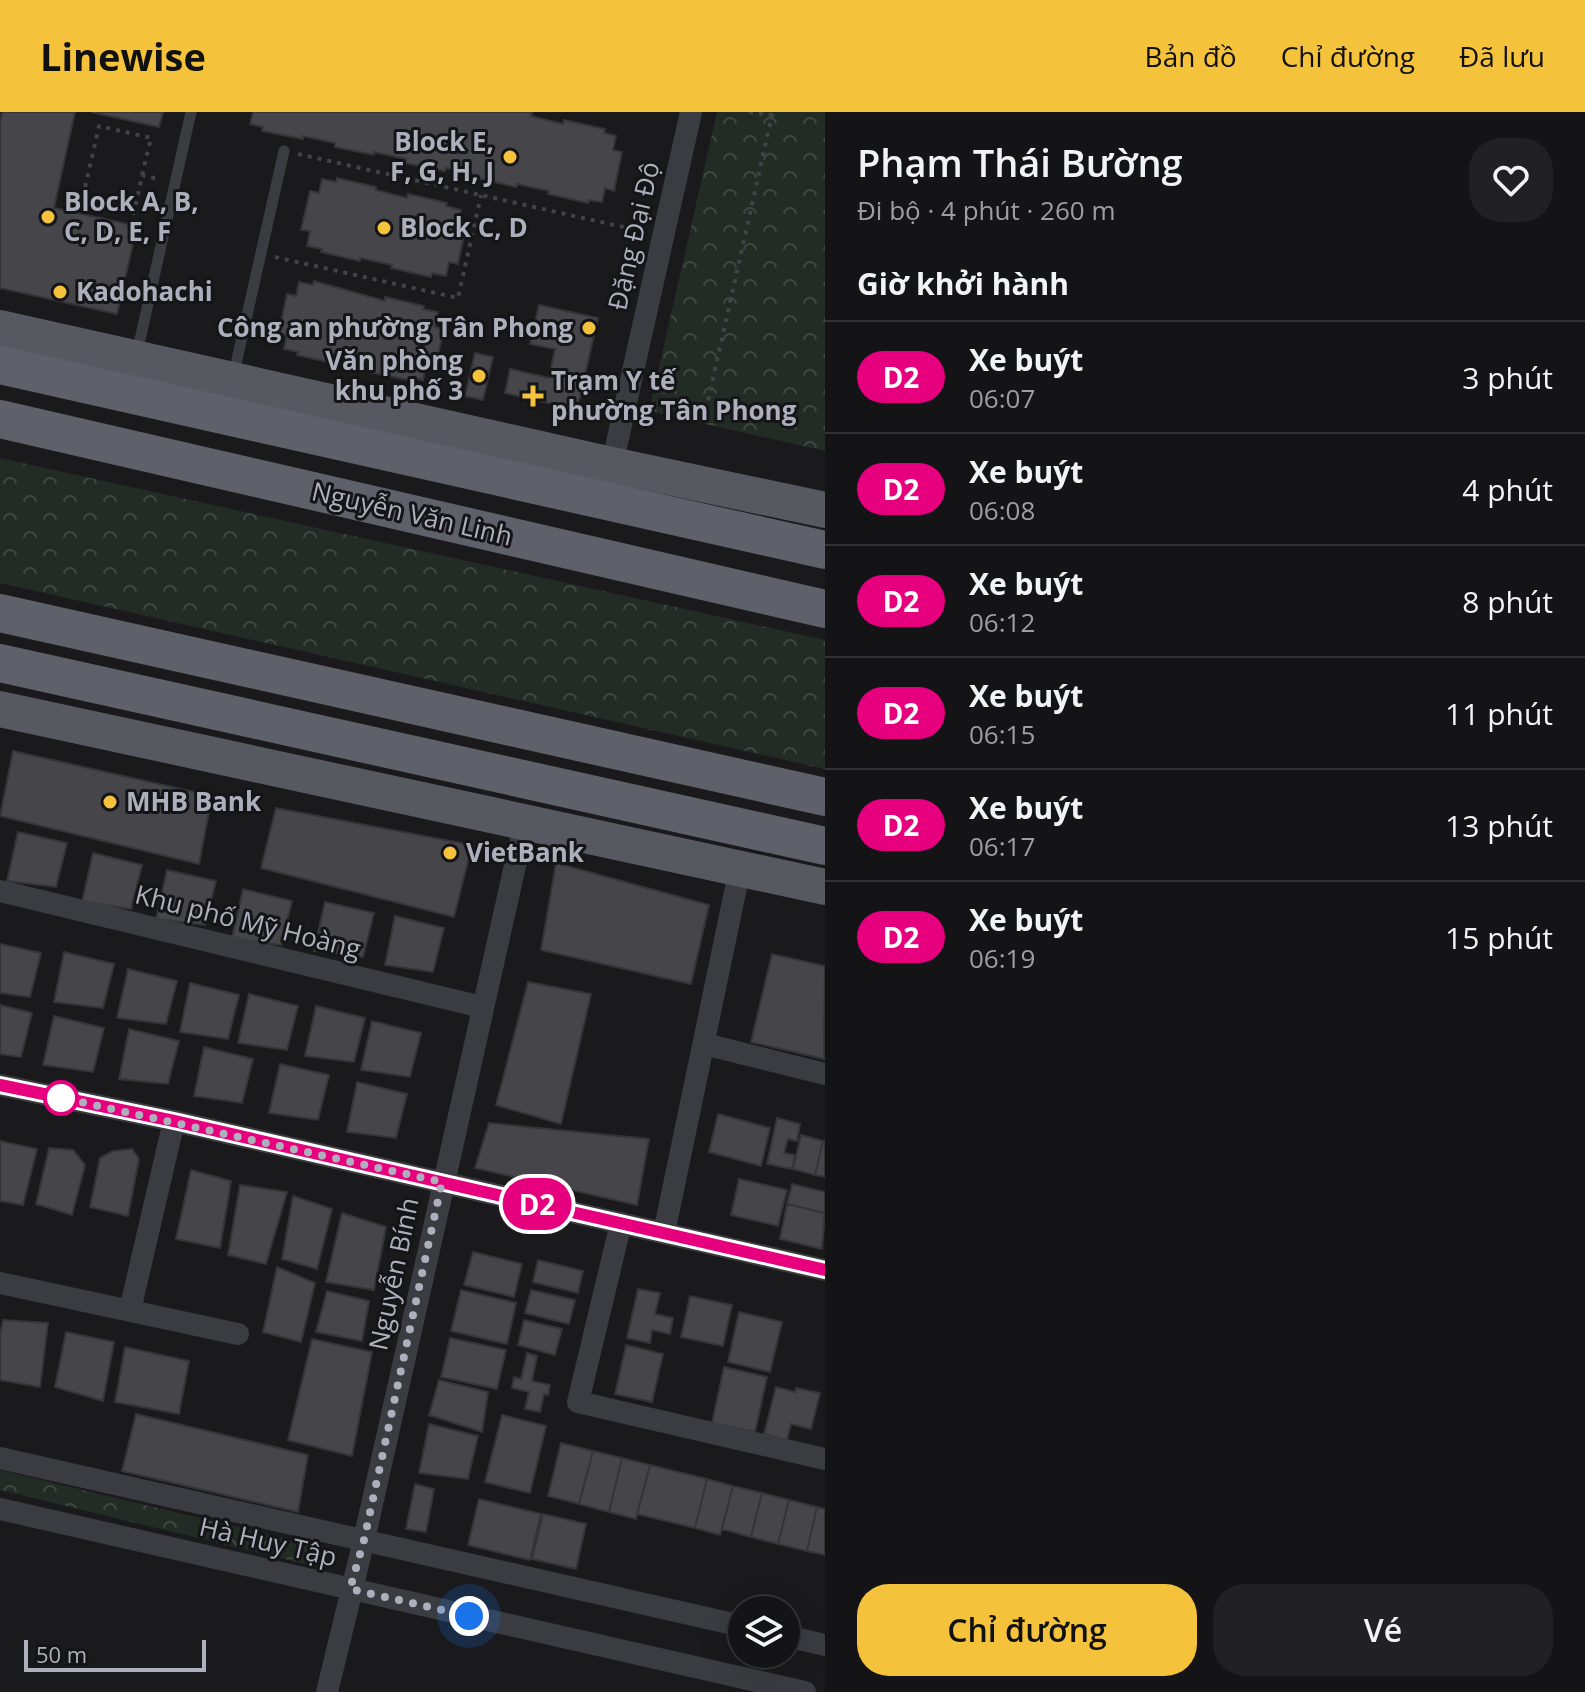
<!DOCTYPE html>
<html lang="vi">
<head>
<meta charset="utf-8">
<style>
	:root { --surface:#141416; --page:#212123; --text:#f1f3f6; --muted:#9d9ea1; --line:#333335; --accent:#f4c33b }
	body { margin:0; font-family:"Open Sans",sans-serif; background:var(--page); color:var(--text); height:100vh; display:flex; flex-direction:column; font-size:30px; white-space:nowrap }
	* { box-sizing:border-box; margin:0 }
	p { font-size:26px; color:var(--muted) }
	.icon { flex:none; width:44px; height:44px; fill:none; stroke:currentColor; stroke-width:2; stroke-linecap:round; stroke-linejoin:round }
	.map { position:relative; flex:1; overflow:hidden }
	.side { display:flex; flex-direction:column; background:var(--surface); width:760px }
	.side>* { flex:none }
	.badge { padding:0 16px; border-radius:26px; font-size:28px; line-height:52px }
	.buttons { position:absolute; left:728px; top:1484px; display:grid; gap:16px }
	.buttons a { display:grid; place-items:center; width:72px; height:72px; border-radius:50%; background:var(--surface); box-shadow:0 8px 32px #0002,0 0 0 2px var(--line); font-size:40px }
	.scale { position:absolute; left:24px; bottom:20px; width:182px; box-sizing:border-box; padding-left:8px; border:4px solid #adb0bc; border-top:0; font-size:22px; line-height:28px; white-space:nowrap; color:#adb0bc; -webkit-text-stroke:6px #151518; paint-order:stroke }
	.you { position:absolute; width:40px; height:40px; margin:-20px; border:6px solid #fff; border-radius:50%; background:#1a73e8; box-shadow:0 0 0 12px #1a73e833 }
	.map>.badge { position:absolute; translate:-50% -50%; box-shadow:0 0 0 4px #fff }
	h2 { padding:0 32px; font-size:30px; line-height:72px }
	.round { display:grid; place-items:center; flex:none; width:84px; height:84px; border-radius:32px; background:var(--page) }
	.summary { display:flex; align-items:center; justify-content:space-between; height:136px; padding:0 32px }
	h1 { font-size:38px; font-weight:600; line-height:60px }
	.cta { display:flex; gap:16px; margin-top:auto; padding:16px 32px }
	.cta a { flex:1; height:92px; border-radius:32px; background:var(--accent); color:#111; font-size:32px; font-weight:600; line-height:92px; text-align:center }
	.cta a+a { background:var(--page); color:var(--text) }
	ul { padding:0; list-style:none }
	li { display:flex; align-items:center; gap:24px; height:112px; padding:0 32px; border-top:2px solid var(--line) }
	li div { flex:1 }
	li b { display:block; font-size:30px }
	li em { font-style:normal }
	li .badge { min-width:88px; font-weight:700; text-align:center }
	header { display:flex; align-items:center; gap:48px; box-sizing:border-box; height:112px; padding:0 40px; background:var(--accent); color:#111 }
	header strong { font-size:38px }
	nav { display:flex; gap:44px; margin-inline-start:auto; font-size:28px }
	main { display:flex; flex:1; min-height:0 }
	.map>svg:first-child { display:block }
</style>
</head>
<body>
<header>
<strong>Linewise</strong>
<nav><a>Bản đồ</a><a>Chỉ đường</a><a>Đã lưu</a></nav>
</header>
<main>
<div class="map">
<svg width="825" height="1580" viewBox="0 0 825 1580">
	<defs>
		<pattern id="park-crowns" width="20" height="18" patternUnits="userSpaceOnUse" patternTransform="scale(2)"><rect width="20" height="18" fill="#222b24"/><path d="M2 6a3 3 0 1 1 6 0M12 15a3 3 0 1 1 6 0" fill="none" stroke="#3f4742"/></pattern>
	</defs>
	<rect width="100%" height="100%" fill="#1a1a1d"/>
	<path fill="url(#park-crowns)" d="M717 0H825V339L649 299Z
		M0 346 825 528V657L0 471Z
		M0 1358 325 1436 322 1456 0 1378Z"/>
	<path fill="#45454a" stroke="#353439" stroke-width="2" d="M2 0H75L54 96 137 114 117 202 0 176V11Z
		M91 0H163L159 15Z
		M253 0H528L532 1 531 4 563 12 564 8 605 17 604 21 616 24 613 38 622 40 614 79 605 76 602 90 589 88 588 91 548 82 549 79 517 72 516 75 477 66V63L446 56 445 59 405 51 406 47 374 40V43L335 35V31L303 24V27L262 19 263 15 250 12Z
		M337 66 376 75V78L407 86 408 82 447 91 446 94 461 98 457 112 466 114 458 152 449 150 446 164 432 161 431 165 391 156 392 153 360 146V149L321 140 322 137 307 134 310 119 301 118 310 79 319 81 322 67 336 70Z
		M314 169 385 189V185L424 194 423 197 438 200 435 215 444 217 435 256 426 253 423 268 409 265 408 268 369 260 370 256 338 249 337 252 297 243 298 240 284 237 287 223 279 221 287 182 296 184 299 170 313 173Z
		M539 193 598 206 579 289 569 296 505 281 510 257 549 266 555 237 530 232Z
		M475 241 493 245 483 288 465 284Z
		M13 639 212 684 199 752 0 704Z
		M276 696 472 733 454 805 261 756Z
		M18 720 67 731 56 775 7 769Z
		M93 741 142 753 131 797 82 790Z
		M556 751 709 793 691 872 541 838Z
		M167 758 216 769 205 813 156 807Z
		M243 777 292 789 281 833 232 826Z
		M325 790 374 801 363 845 314 839Z
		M395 804 444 816 433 860 385 853Z
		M0 832 41 841 30 885 0 881Z
		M64 840 114 852 103 896 54 890Z
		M772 842 825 854 824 947 751 930Z
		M128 857 177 869 166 912 117 906Z
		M528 870 591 882 561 1012 496 993Z
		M190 871 239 883 228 927 180 920Z
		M249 882 298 894 287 938 238 931Z
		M0 893 32 901 21 945 0 942Z
		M316 894 365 906 354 950 305 944Z
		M54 904 104 916 93 960 43 953Z
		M372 909 421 921 410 965 361 958Z
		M129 917 179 929 168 972 119 967Z
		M204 935 253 947 242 991 194 984Z
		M280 952 329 963 318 1008 269 1001Z
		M357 970 407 982 396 1026 347 1020Z
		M718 1002 770 1016 761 1054 709 1040Z
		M777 1006 800 1012 797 1029 788 1027 784 1041 795 1043 792 1057 767 1052Z
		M489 1011 649 1027 637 1093 475 1056Z
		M801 1023 823 1029 815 1063 793 1057Z
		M0 1029 37 1037 23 1093 0 1089Z
		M823 1029H825V1065L815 1063Z
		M49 1036 73 1038 85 1053 72 1103 36 1092Z
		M132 1037 139 1047 128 1104 90 1095 100 1046 113 1039Z
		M191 1058 231 1069 220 1136 176 1127Z
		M739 1067 787 1078 778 1114 731 1103Z
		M792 1072 825 1080V1101L787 1092Z
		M240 1073 287 1080 266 1152 228 1143Z
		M293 1084 332 1097 317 1157 282 1147Z
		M787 1092 825 1101 822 1137 780 1127Z
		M342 1101 386 1115 374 1178 326 1170Z
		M473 1140 522 1152 514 1185 464 1173Z
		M538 1148 583 1159 578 1181 533 1170Z
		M277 1155 315 1171 301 1230 263 1220Z
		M638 1177 660 1181 655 1202 673 1206 670 1222 652 1218 650 1231 627 1226Z
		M461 1178 516 1191 507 1232 451 1219Z
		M531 1178 575 1188 569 1212 525 1201Z
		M327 1179 369 1189 362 1229 316 1220Z
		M690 1184 732 1193 723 1234 681 1225Z
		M739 1200 782 1210 770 1260 728 1250Z
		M3 1208 48 1211 40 1275 0 1268V1222Z
		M524 1208 562 1217 555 1243 518 1233Z
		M66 1220 114 1230 103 1289 55 1275Z
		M450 1226 506 1238 497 1277 441 1265Z
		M312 1227 372 1240 352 1344 288 1328Z
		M626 1233 663 1242 652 1290 615 1282Z
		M125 1235 189 1249 179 1302 115 1290Z
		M527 1241 537 1244 532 1269 550 1273 548 1283 544 1282 540 1300 525 1297 529 1280 512 1276 514 1265 521 1267Z
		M724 1255 767 1265 755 1320 712 1311Z
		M439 1268 488 1280 482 1320 429 1303Z
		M776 1275 795 1280 796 1276 820 1281 811 1317 791 1312 787 1328 764 1322Z
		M136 1302 308 1343 298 1400 122 1359Z
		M502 1303 546 1314 530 1381 485 1370Z
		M429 1312 478 1324 468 1367 419 1361Z
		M561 1331 593 1339 579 1392 548 1384Z
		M593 1339 622 1346 609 1400 579 1392Z
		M622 1346 650 1353 636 1407 609 1400Z
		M650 1353 707 1367 695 1416 637 1402Z
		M707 1367 733 1374 720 1423 695 1416Z
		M415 1372 434 1377 426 1420 406 1417Z
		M733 1374 762 1381 751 1425 722 1417Z
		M762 1381 789 1388 778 1432 751 1425Z
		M479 1387 541 1402 530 1448 468 1433Z
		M789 1388 817 1395 807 1439 778 1432Z
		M817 1395 825 1397V1443L807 1439Z
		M543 1402 586 1412 576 1457 532 1447Z"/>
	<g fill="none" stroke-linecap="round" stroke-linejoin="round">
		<path stroke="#414349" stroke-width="4" stroke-dasharray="4 6" stroke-linecap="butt" d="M749 0 772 3
			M298 42 641 119
			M142 63 151 26 99 14 82 89 134 101 142 63 158 67
			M275 145 458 186 481 83
			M706 298 772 3 776 0"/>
		<path stroke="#3b3c42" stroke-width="11" d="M137 241 191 0
			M233 265 284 39"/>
		<path stroke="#3b3c42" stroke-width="22" d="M612 353 691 0
			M0 779 482 895
			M704 932 825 962
			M0 973 174 1009 825 1158
			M621 1111 578 1290 825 1347
			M664 1121 740 756
			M0 1171 238 1222
			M130 1198 174 1009
			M0 1346 742 1514
			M0 1397 805 1580
			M786 1524 825 1533
			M327 1580 364 1428 525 709"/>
		<path stroke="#575961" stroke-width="36" d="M0 216 612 353 825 398
			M0 597 825 775"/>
		<path stroke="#5f616a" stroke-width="38" d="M0 253 825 438
			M0 307 825 497
			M0 501 825 685
			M0 551 825 734"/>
	</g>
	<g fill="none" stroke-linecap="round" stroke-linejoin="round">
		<defs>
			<path id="line" d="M0 973 174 1009 825 1158"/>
		</defs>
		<use href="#line" stroke="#fff" stroke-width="18"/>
		<use href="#line" stroke="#e6007e" stroke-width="12"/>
		<path stroke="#adb0bc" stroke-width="8" stroke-dasharray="0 14.4" d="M61 986 58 985 442 1070 364 1428 350 1477 469 1504"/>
	</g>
	<g fill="#f4c33b" stroke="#151518" stroke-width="3">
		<circle cx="510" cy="45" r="8"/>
		<circle cx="48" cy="105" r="8"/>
		<circle cx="384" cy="116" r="8"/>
		<circle cx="60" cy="180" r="8"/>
		<circle cx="589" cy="216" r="8"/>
		<circle cx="479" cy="264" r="8"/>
		<path d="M529 272h8v8h8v8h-8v8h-8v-8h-8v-8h8z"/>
		<circle cx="110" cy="690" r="8"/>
		<circle cx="450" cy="741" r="8"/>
	</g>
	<circle fill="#fff" stroke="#e6007e" stroke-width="4" cx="61" cy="986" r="16"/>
	<g text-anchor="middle" stroke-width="6" stroke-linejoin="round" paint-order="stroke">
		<g font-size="26" font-weight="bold" fill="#adb0bc" stroke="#151518" text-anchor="start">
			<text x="494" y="39" text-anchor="end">Block E,<tspan x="494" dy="30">F, G, H, J</tspan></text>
			<text x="64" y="99">Block A, B,<tspan x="64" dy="30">C, D, E, F</tspan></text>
			<text x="400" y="125">Block C, D</text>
			<text x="76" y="189">Kadohachi</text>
			<text x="573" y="225" text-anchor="end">Công an phường Tân Phong</text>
			<text x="463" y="258" text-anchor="end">Văn phòng<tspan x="463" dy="30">khu phố 3</tspan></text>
			<text x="551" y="278">Trạm Y tế<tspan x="551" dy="30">phường Tân Phong</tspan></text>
			<text x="126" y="699">MHB Bank</text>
			<text x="466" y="750">VietBank</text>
		</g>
		<g font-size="26" fill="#adb0bc" stroke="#151518">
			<text transform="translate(634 124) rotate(-77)" y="9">Đặng Đại Độ</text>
			<text transform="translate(412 402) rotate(13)" y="9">Nguyễn Văn Linh</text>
			<text transform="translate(248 810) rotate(14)" y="9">Khu phố Mỹ Hoàng</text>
			<text transform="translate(394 1162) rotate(-78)" y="9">Nguyễn Bính</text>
			<text transform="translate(268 1430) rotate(13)" y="9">Hà Huy Tập</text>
		</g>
	</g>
</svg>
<div class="buttons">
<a><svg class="icon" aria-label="layers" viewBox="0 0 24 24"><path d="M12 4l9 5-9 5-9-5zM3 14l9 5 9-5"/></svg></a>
</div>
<div class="scale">50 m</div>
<div class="you" style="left:469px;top:1504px"></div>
<b class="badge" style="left:537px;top:1092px;background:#e6007e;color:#fff">D2</b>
</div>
<section class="side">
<div class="summary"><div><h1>Phạm Thái Bường</h1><p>Đi bộ · 4 phút · 260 m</p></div><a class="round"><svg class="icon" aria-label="heart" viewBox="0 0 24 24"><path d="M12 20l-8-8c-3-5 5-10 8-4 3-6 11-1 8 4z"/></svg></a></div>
<h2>Giờ khởi hành</h2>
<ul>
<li><span class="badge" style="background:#e6007e;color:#fff">D2</span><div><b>Xe buýt</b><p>06:07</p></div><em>3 phút</em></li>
<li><span class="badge" style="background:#e6007e;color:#fff">D2</span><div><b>Xe buýt</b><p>06:08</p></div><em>4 phút</em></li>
<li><span class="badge" style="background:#e6007e;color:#fff">D2</span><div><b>Xe buýt</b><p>06:12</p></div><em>8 phút</em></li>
<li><span class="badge" style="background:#e6007e;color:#fff">D2</span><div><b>Xe buýt</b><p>06:15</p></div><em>11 phút</em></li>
<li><span class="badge" style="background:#e6007e;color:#fff">D2</span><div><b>Xe buýt</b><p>06:17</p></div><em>13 phút</em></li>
<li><span class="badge" style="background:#e6007e;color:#fff">D2</span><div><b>Xe buýt</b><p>06:19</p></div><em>15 phút</em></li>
</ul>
<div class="cta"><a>Chỉ đường</a><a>Vé</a></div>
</section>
</main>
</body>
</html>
